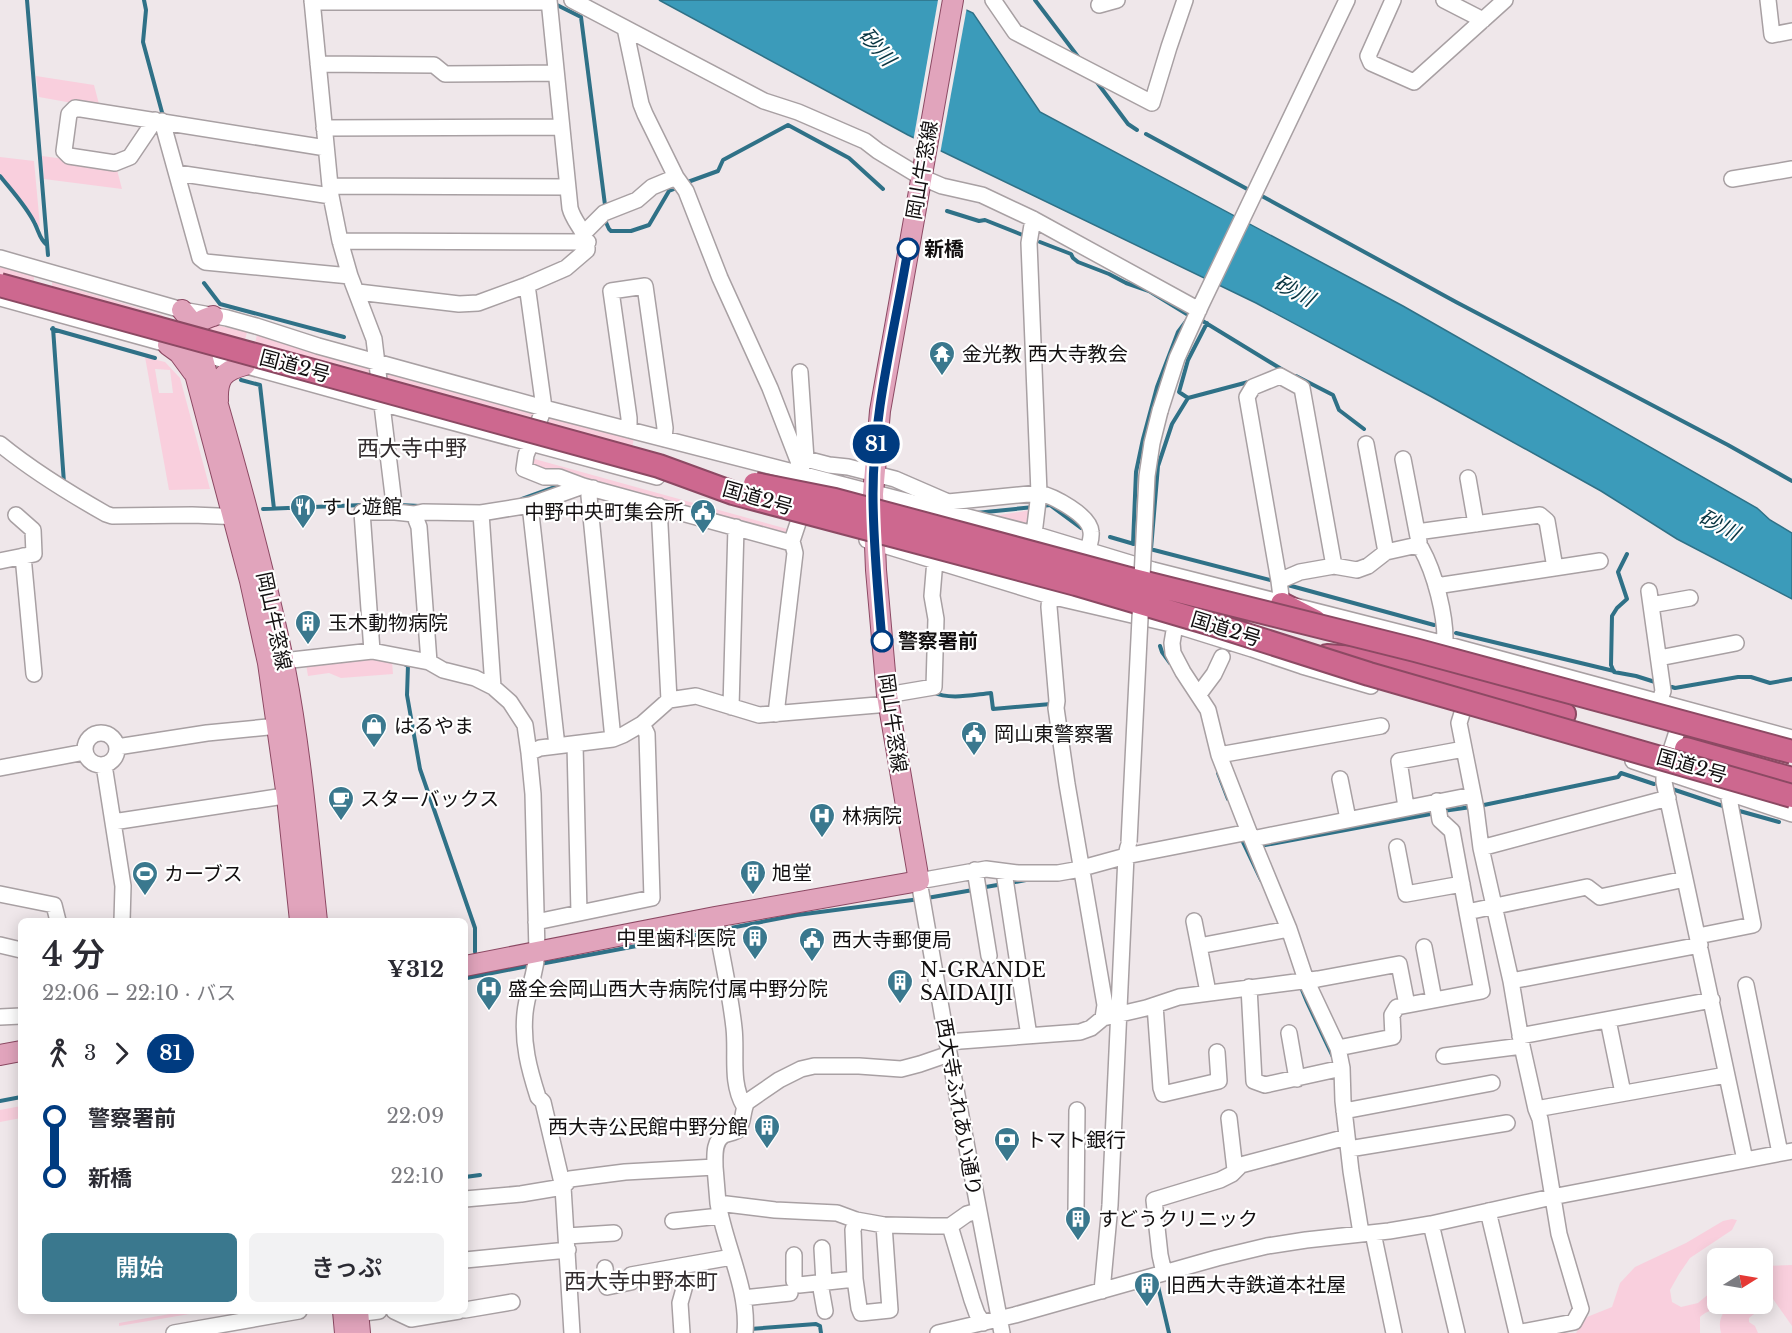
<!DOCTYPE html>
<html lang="ja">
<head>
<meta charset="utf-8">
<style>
	:root { --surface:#fff; --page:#f2f2f3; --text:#2b2b33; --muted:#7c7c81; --accent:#3a788e }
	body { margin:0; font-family:"Libre Baskerville","Noto Sans JP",serif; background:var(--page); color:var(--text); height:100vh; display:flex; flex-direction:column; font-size:22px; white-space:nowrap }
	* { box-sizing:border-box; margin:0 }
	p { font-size:20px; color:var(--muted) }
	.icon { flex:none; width:33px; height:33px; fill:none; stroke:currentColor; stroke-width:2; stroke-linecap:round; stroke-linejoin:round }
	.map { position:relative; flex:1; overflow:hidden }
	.sheet { position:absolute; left:18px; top:918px; width:450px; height:396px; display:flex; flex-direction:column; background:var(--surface); border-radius:9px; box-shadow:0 3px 15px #0003 }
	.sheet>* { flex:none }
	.badge { padding:0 12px; border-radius:20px; font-size:21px; line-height:39px }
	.needle { width:39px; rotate:79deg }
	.fabs { position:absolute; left:1707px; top:1248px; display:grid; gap:12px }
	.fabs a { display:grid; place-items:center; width:66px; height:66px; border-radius:9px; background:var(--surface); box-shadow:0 3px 15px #0003; font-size:30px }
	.map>.badge { position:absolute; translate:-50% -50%; box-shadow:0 0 0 3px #fff }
	.legs { display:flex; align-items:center; gap:9px; height:66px; padding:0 24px; font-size:20px }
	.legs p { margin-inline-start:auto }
	.headline { display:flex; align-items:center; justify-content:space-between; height:102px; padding:0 24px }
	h1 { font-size:33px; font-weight:600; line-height:45px }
	.primary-button { display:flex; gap:12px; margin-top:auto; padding:12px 24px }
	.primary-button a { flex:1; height:69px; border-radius:9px; background:var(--accent); color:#fff; font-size:24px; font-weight:600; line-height:69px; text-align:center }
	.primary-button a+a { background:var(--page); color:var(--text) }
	ul { padding:0 24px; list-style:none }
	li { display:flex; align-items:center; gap:21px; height:60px; font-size:22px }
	li i { display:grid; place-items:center; width:9px; height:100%; margin:0 8px; background:currentColor }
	li i::after { content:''; width:15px; height:15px; margin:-8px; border:4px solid; border-radius:50%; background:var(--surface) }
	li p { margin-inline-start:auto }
	li:first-child i { background:linear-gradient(#0000 50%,currentColor 0) }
	li:last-child i { background:linear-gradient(currentColor 50%,#0000 0) }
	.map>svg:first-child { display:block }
</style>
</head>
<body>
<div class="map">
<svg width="1792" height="1333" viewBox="0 0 1792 1333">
	<rect width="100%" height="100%" fill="#efe7ea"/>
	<path fill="#f9cfdd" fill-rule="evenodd" d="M36 76 94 85 100 108 39 97Z
		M42 156 116 166 122 189 44 179Z
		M0 157 34 161 40 226 38 227 35 221 0 173Z
		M0 262 34 271V286L0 277Z
		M52 282 162 315 167 320 52 290Z
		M213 326H221L247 332 244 344 204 332 206 329Z
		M257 335 365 364 369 368 371 379 254 347Z
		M145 357 165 362 180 378 210 489 169 490ZM155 369 170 370 173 393H159Z
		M396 371 536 413 535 423 385 382 387 374Z
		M554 417 634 437 632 449 547 426 550 419Z
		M531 458 791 530 787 534 784 535 531 466Z
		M1031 510 1029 524 1026 527 988 517Z
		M374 658 392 661 393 674 341 678 329 673 308 676 306 664Z
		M21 1106V1118L0 1122V1110Z
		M1732 1219 1737 1220 1732 1230 1690 1258 1679 1274 1670 1290 1672 1302 1681 1307 1698 1303 1717 1287 1718 1304H1726C1717 1312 1711 1307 1700 1317V1333H1576L1587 1317 1612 1307 1620 1283 1635 1267 1686 1243 1723 1221Z
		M1792 1265V1326L1773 1299 1749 1318V1322L1755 1326 1758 1333H1721C1718 1322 1721 1314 1729 1306L1733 1308V1314C1743 1314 1750 1312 1757 1304H1762L1763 1266Z
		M187 1311H207L119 1326V1323Z"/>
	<path fill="#3b9bba" stroke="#2f7187" stroke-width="1.5" d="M659 0H945L973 13 1040 112 1403 306 1757 508 1770 520 1792 533V599L1677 539 1601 491 1430 396 1256 303 908 135Z"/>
	<path fill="#efe7ea" d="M938 0H952L967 7 940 154 913 142Z"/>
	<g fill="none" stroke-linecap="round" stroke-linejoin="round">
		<path stroke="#2f7187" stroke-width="4" d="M27 0 48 255
			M144 0 146 10 143 42 163 116
			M1035 0 1079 58
			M555 4 581 17 605 205 603 207
			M1096 81 1128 124 1137 130
			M1146 134 1249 190
			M0 176C12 191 27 207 35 224 39 232 40 240 47 245
			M685 183 718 171 723 160 788 125 849 158 883 189
			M1260 195 1456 302 1728 445 1792 481
			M947 211 979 221 985 220 1025 236
			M604 218 609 229 611 231H631L649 225 669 191 679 187
			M1040 242 1071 254 1073 258 1078 262 1109 274 1126 283 1149 291 1190 316 1178 332 1157 387 1143 439 1136 472 1133 544
			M204 283 220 304 344 337
			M1201 320 1283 370
			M53 328 64 483
			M52 329 155 358
			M1296 376 1333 395 1339 410 1364 429
			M241 380 260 385 274 509
			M1188 398 1252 381
			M522 499 558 486
			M400 505 420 506
			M1042 506 1050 505 1081 528
			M263 509 363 505
			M976 513 1034 507
			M1110 537 1134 544
			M1150 549 1274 581
			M1151 549 1158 466 1172 424 1188 398 1179 392 1188 360 1207 323
			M1627 554 1618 572 1627 599 1617 608 1612 616 1611 665 1614 672 1636 676 1655 682
			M1284 584 1434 625
			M1456 633 1614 671
			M1160 646 1162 652 1170 663
			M406 665H408L407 695 420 769 475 928V952
			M1672 687 1675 688 1738 677H1751L1770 683 1792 679
			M932 692C950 700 971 695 991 693L993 709 1051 704
			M1218 773 1228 799
			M1672 789 1726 807
			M1479 806 1618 777 1621 773 1654 784
			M1736 810 1779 822
			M1443 811 1471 807
			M1241 838 1261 880
			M1260 846 1436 813
			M1010 883 1026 880
			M980 888 1003 884
			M927 898 973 890
			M720 930 797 915 920 899
			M540 964 712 932
			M465 981 467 978 533 965
			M1300 985 1307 1002 1333 1057
			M0 1101 21 1097
			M465 1177 480 1175
			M1157 1282 1169 1333
			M750 1329 816 1324 820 1326 821 1333"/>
		<defs>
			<path id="minor" d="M572 0 764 101 798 112 865 141 878 151 921 177 942 186 982 195 1033 219 1199 310
				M993 0 1015 32 1152 103 1169 47 1185 0
				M1393 0 1368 56 1371 63 1414 82 1505 0
				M1444 0 1483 20
				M1768 0 1772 35 1792 31
				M312 2H548
				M1099 5 1117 0
				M625 28 641 104 645 114 676 177 686 191 720 278 770 388 804 476
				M318 64 434 65 445 74 555 73
				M155 120 130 157 115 163 69 156 64 151 69 114 75 108 326 148
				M162 121 200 258 205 262 350 276
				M324 128 561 127
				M177 173 331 196
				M1732 179 1792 169
				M330 186 567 187
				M1033 219 1029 243 1039 493 1034 534 1036 542
				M584 233 604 213 637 200 652 187 676 177
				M340 241 588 242
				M0 258 182 310 227 318 256 326 318 346 544 408 1034 534 1153 570 1445 644 1792 738
				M527 285 544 408 526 455 524 469 544 477H559L583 486 788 542 792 541 800 517
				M358 292 459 304 478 303 527 285 566 268 587 250C588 232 574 224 570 208L549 0
				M0 298 381 403 657 477
				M800 372 806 459 829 465 848 467 895 479 948 502 1039 493C1053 496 1090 515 1091 532 1092 538 1089 545 1088 551
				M1160 411 1177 358 1201 305 1347 0
				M629 430V418L611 291 645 286 665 428 664 439
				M0 444C33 471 69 493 106 514L112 516 192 515 243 517
				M1366 444 1386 552
				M1403 459 1419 542
				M1468 478 1476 524
				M593 488 590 491 589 496 613 739
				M659 506 669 700
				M481 513 493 687
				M414 514 423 512 481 513 530 505
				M1417 532 1540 515 1547 521 1555 568
				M867 540 1050 596 1175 625 1252 649 1302 666 1371 686
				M23 556 34 674
				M0 561 34 554 33 530 16 515
				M1279 581 1247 397 1253 387 1280 376 1302 388 1334 566
				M1047 586 1050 596 1049 607 1057 701 1056 708 1067 784 1105 1005 1103 1018
				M1436 586 1600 561
				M1649 591 1663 691 1659 703
				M1282 604 1279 581 1300 572 1334 566 1357 570 1368 566 1386 552 1413 546 1421 548C1435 573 1446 616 1445 644
				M1651 605 1690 598
				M1175 625 1172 643 1173 653 1183 672 1208 710 1219 755 1249 832
				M372 651 362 512H395
				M1659 658 1736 643
				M274 662 372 651 429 662 419 527 414 514 395 512 374 339 350 276 340 241 331 196 312 0
				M429 662 443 670 475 678 493 687 510 702 525 725 529 753 533 794 537 952C536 973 527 992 525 1013 522 1043 529 1069 538 1097L543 1102 563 1187 572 1333
				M1199 694 1214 674 1222 657
				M887 695 934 687 936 619 932 596 935 560
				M731 707 736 527
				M1463 710 1459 723 1476 809 1481 848 1511 981 1522 1046 1536 1109 1540 1119 1559 1234 1581 1309 1574 1322 1517 1333
				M1683 713 1664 772V782L1685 879
				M776 714 795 553 792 541
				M85 749a16 16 0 1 1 32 0a16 16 0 1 1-32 0Z
				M575 744 579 913
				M557 746 530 505 583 486
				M117 747 207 733 278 726
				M529 753 540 748 613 739 623 735 642 724 669 700 696 696 759 715 889 704
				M1219 755 1381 726
				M1633 761 1792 814
				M104 765 123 886 122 921
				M0 768 85 752
				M1340 779 1348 819
				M1437 801 1440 820 1452 831 1467 912
				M1406 807 1399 761 1464 749
				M113 822 297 794
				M1252 839 1473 795
				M1397 847 1406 894 1462 884
				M1481 848 1668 798
				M975 870 989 956
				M1004 872 1029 1036
				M0 894 54 905 58 921
				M715 917C721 954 730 991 734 1028 737 1054 730 1082 744 1106
				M1194 921 1208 992
				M536 922 652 898 647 734 642 724
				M1698 936 1753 925 1728 793
				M0 945 21 950
				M1199 946 1289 929
				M1424 947 1434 1000
				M1511 981 1700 945
				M1746 985 1780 1153
				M1249 987 1254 1081 1265 1085 1342 1068
				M1155 1005 1161 1088 1163 1094 1219 1081 1217 1052
				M0 1017 21 1016
				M1608 1020 1623 1093
				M1289 1033 1297 1079
				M1520 1036 1712 1000
				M947 1042 1080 1032 1091 1028 1103 1018 1146 1008 1179 997 1318 979 1399 964 1407 1005
				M1338 1048 1393 1037 1392 1015 1397 1007 1482 991 1467 912 1587 887 1600 897 1685 879 1745 1160
				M1444 1056 1522 1046
				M1536 1109 1726 1075
				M1344 1111 1492 1083
				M1229 1118 1235 1170
				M1349 1149 1507 1123
				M715 1167 718 1203 775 1210 837 1213 856 1220 884 1225 932 1226H950L967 1214 978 1211
				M465 1199 521 1194 563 1187 570 1179 625 1172 715 1167C715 1157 713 1141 724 1135 728 1133 734 1133 738 1130 744 1123 742 1110 747 1102L779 1080 801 1069 814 1066H859L901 1069 920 1064 949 1054
				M718 1203C725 1246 749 1289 745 1333
				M1076 1210 1077 1110
				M1488 1211 1517 1333
				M673 1221 720 1216
				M1431 1224 1457 1333
				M950 1226 972 1300 977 1314 983 1323
				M1373 1233 1394 1333
				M567 1236 614 1233
				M822 1248 824 1283
				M794 1255V1281L799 1285 855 1279 853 1230 856 1220
				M465 1260 568 1250
				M605 1268 607 1287 631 1282V1275L681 1266
				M1164 1273 1160 1255 1154 1200 1220 1180 1232 1174 1241 1165 1347 1137
				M855 1279 859 1308 861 1313 890 1310 884 1225
				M820 1283 825 1311
				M1102 1291 1110 1205 1126 856 1128 847
				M743 1298 790 1293
				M465 1310 512 1302
				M394 1311 411 1319 459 1311
				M349 1315 379 1311
				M174 1333 299 1311
				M682 1333 680 1303 685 1285 681 1266 732 1257
				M938 1333 1015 1315 1217 1258 1267 1246 1306 1240 1389 1231 1431 1224 1552 1197 1792 1151
				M1002 1333 947 1042 919 881 986 869 1018 873H1058L1075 870 1126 856 1249 832 1289 929 1306 980 1338 1048 1342 1068 1343 1101 1351 1171 1361 1233"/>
			<path id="major" d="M182 310 191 321 195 329 208 378 218 405C243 492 267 580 285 669 301 752 308 837 317 921
				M213 316C207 318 200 320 196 326 189 337 193 362 195 374L250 581 268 663 287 797 300 921
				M168 345 179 353 193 372
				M218 401C217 378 223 371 245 365
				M465 966 715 917 919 881 887 695 876 570 873 494 880 411 953 0
				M0 1055 21 1051
				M343 1311 345 1333
				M358 1311 360 1333"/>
			<path id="highway" d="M1282 604 1315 621
				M1327 656 1356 658 1383 664 1564 714
				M1686 749 1792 779"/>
		</defs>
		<use href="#minor" stroke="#a8a0a3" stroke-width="18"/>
		<use href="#major" stroke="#8c4963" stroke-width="22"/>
		<use href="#highway" stroke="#8c4963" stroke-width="26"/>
		<use href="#minor" stroke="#fff" stroke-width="15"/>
		<use href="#major" stroke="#e1a4bc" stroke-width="20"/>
		<use href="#highway" stroke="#cd688f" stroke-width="22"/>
		<defs>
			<path id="minor-bridge" d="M1129 842 1147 476 1152 443 1160 411"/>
			<path id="highway-bridge" d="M0 285 659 466 733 493 1076 584 1215 625 1369 674 1792 796
				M755 484 835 500 1126 578 1415 650 1792 752"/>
		</defs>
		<use href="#minor-bridge" stroke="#a8a0a3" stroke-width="18" stroke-linecap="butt"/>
		<use href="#highway-bridge" stroke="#8c4963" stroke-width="26" stroke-linecap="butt"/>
		<use href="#minor-bridge" stroke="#fff" stroke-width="15"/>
		<use href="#highway-bridge" stroke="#cd688f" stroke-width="22"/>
	</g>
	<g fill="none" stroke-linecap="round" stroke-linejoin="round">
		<defs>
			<path id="line-1" d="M882 641C878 592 873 543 873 494 873 412 895 330 908 249"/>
		</defs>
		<use href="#line-1" stroke="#fff" stroke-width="14"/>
		<use href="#line-1" stroke="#003b80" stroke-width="9"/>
	</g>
	<defs>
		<symbol id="temple-pin" viewBox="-11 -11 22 30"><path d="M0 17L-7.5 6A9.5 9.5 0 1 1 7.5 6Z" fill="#3a788e" stroke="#fff"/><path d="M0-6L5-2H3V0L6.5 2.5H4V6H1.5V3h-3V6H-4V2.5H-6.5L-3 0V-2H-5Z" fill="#fff"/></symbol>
		<symbol id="restaurant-pin" viewBox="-11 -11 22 30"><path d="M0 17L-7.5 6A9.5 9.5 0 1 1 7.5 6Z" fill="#3a788e" stroke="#fff"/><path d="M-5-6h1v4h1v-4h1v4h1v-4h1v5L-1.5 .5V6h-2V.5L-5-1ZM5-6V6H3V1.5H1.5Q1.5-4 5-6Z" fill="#fff"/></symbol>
		<symbol id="civic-pin" viewBox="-11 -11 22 30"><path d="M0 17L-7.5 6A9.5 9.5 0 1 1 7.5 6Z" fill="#3a788e" stroke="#fff"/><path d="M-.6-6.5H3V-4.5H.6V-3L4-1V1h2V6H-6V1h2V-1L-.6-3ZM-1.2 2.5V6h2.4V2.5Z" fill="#fff"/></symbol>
		<symbol id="building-pin" viewBox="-11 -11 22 30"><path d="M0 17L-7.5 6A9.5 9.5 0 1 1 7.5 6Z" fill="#3a788e" stroke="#fff"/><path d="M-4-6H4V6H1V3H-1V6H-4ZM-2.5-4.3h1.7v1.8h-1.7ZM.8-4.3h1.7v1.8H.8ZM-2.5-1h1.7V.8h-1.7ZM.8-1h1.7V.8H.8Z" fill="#fff"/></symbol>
		<symbol id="shop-pin" viewBox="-11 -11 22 30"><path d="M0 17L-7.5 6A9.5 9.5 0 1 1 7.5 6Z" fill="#3a788e" stroke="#fff"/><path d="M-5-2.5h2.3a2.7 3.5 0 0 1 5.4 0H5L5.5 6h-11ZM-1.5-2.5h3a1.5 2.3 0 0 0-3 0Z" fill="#fff"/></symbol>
		<symbol id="cafe-pin" viewBox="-11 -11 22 30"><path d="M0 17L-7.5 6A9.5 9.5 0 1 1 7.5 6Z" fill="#3a788e" stroke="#fff"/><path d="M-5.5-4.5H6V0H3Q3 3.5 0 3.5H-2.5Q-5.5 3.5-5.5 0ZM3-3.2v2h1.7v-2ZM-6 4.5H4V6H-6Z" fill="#fff"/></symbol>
		<symbol id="hospital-pin" viewBox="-11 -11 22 30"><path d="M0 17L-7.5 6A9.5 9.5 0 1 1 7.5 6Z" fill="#3a788e" stroke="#fff"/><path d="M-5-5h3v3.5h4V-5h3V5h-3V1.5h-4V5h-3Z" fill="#fff"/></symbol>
		<symbol id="stadium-pin" viewBox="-11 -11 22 30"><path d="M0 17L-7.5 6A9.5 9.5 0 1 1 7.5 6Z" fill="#3a788e" stroke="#fff"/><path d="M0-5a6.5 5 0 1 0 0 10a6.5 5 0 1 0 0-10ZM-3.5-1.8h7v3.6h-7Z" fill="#fff"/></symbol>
		<symbol id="bank-pin" viewBox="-11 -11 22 30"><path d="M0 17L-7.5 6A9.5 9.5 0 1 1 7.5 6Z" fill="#3a788e" stroke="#fff"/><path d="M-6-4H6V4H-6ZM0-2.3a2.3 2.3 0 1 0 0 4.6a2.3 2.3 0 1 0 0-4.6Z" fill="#fff"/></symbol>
	</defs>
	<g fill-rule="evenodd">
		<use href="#temple-pin" x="927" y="339" width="30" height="40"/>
		<use href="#restaurant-pin" x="288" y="492" width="30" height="40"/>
		<use href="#civic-pin" x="688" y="497" width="30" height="40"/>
		<use href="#building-pin" x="293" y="608" width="30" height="40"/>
		<use href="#shop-pin" x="359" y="711" width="30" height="40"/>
		<use href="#civic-pin" x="959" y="719" width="30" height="40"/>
		<use href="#cafe-pin" x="326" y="784" width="30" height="40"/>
		<use href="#hospital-pin" x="807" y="801" width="30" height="40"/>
		<use href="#building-pin" x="738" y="858" width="30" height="40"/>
		<use href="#stadium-pin" x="130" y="859" width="30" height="40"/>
		<use href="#building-pin" x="740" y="923" width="30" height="40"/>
		<use href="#civic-pin" x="797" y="925" width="30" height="40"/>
		<use href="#building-pin" x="885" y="967" width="30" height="40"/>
		<use href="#hospital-pin" x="474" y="974" width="30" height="40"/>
		<use href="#building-pin" x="752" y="1112" width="30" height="40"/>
		<use href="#bank-pin" x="992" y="1125" width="30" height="40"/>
		<use href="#building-pin" x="1063" y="1204" width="30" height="40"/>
		<use href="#building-pin" x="1132" y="1270" width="30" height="40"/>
	</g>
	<g fill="#fff" stroke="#003b80" stroke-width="3">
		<circle cx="908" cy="249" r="10"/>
		<circle cx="882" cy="641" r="10"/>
	</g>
	<g text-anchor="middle" stroke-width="4.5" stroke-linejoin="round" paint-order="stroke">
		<g font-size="20" fill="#120f10" stroke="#fff">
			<text transform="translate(922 170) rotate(-80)" y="7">岡山牛窓線</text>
			<text transform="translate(295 366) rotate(15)" y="7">国道2号</text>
			<text transform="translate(758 498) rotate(16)" y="7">国道2号</text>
			<text transform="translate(274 621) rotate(78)" y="7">岡山牛窓線</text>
			<text transform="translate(1226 629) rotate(17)" y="7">国道2号</text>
			<text transform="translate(893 723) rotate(82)" y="7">岡山牛窓線</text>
			<text transform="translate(1692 766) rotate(16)" y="7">国道2号</text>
			<text transform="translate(959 1107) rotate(80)" y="7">西大寺ふれあい通り</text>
		</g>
		<g font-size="20" font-weight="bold" fill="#120f10" stroke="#fff" text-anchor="start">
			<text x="924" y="256">新橋</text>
			<text x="898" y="648">警察署前</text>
		</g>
		<g font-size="20" fill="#120f10" stroke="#fff" text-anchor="start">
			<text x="962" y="361">金光教 西大寺教会</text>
			<text x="322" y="514">すし遊館</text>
			<text x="684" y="519" text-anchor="end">中野中央町集会所</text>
			<text x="328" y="630">玉木動物病院</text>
			<text x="394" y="733">はるやま</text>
			<text x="994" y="741">岡山東警察署</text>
			<text x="360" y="806">スターバックス</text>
			<text x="842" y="823">林病院</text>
			<text x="772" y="880">旭堂</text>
			<text x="164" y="881">カーブス</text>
			<text x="736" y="945" text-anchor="end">中里歯科医院</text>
			<text x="832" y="947">西大寺郵便局</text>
			<text x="920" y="977">N-GRANDE<tspan x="920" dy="23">SAIDAIJI</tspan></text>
			<text x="508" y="996">盛全会岡山西大寺病院付属中野分院</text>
			<text x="748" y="1134" text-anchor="end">西大寺公民館中野分館</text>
			<text x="1026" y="1147">トマト銀行</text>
			<text x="1098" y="1226">すどうクリニック</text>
			<text x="1166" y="1292">旧西大寺鉄道本社屋</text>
		</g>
		<g font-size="21" font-style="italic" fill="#083542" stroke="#fff">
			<text transform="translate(877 47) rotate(49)" y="7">砂川</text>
			<text transform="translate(1294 291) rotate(28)" y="7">砂川</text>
			<text transform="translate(1719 525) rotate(27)" y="7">砂川</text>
		</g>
		<g font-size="22" fill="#322c2e" stroke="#fff">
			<text x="412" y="456">西大寺中野</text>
			<text x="641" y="1289">西大寺中野本町</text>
		</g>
	</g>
</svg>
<div class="fabs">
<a><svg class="needle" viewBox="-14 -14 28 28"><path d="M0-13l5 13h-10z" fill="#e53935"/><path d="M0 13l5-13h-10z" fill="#7c7c81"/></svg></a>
</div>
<b class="badge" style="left:876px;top:444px;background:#003b80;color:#fff">81</b>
<section class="sheet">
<div class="headline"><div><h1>4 分</h1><p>22:06 – 22:10 · バス</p></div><b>¥312</b></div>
<div class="legs"><svg class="icon" aria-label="walk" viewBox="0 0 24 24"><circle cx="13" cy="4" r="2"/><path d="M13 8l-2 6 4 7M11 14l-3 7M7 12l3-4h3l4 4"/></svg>3<svg class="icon" aria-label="forward" viewBox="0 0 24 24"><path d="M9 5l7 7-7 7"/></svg><b class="badge" style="background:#003b80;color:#fff">81</b></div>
<ul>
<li><i style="color:#003b80"></i><b>警察署前</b><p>22:09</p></li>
<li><i style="color:#003b80"></i><b>新橋</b><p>22:10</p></li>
</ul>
<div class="primary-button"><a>開始</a><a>きっぷ</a></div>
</section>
</div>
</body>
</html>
